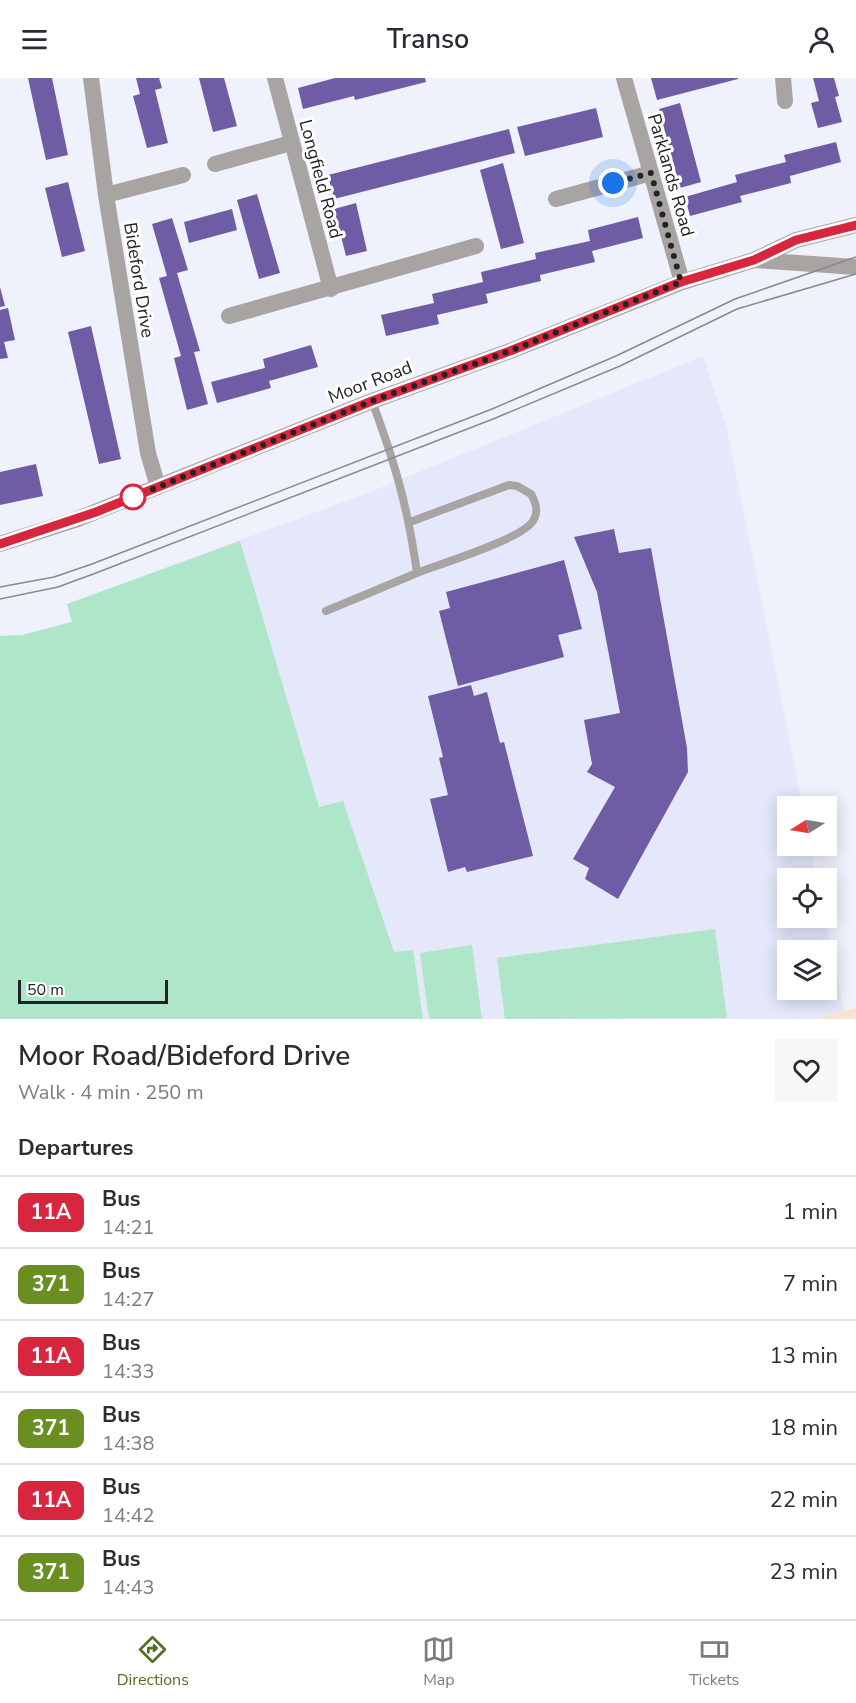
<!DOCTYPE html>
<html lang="en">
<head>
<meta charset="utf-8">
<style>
	:root { --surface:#fff; --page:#f7f7f7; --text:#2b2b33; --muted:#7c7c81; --line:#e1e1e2; --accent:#517025 }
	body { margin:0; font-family:"Nunito Sans",sans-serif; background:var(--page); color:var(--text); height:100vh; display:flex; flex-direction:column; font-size:22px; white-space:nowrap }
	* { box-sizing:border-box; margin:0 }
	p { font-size:20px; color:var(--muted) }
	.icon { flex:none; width:33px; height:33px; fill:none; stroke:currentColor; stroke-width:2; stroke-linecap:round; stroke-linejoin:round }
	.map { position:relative; height:941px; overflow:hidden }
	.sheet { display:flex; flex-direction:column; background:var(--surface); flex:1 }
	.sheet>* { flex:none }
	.badge { padding:0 12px; border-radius:9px; font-size:21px; line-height:39px }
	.needle { width:39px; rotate:259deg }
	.tools { position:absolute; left:777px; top:718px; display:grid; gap:12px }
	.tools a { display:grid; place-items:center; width:60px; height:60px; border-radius:0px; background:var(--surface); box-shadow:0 3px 15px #0003; font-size:30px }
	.scale { position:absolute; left:18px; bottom:15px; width:150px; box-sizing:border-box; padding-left:6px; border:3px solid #222326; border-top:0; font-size:16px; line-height:21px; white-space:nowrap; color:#222326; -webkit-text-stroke:4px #fff; paint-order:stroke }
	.you { position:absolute; width:30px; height:30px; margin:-15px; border:4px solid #fff; border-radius:50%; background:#1a73e8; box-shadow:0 0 0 9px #1a73e833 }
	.map>.badge { position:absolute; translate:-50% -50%; box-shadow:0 0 0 3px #fff }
	h2 { padding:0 18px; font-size:22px; line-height:54px }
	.round { display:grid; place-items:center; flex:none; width:63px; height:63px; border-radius:0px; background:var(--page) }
	.overview { display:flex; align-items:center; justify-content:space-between; height:102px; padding:0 18px }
	h1 { font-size:28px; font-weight:600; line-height:45px }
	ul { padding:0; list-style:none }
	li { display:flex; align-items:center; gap:18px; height:72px; padding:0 18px; border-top:2px solid var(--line) }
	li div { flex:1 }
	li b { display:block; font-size:22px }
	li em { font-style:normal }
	li .badge { min-width:66px; font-weight:700; text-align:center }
	header { display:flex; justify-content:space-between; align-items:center; height:78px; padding:0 18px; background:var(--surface); font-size:27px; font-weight:600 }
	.tabs { display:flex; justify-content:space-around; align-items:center; height:84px; border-top:2px solid var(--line); background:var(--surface); font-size:16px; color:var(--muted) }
	.tabs a { display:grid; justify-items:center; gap:3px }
	.tabs .on { color:var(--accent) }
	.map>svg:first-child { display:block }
</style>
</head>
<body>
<header><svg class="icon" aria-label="menu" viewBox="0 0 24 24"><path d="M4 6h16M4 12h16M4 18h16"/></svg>Transo<svg class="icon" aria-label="person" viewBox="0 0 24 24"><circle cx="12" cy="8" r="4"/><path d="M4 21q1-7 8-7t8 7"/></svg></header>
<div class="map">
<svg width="856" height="941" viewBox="0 0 856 941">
	<rect width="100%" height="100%" fill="#eff2fc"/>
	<path fill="#f7e4d4" d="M856 930V941H812Z"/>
	<path fill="#e4e8fa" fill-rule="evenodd" d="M703 278 727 351 803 729H788V768H811L817 801H788V840H825L844 933 811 941H0V558L22 557 72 544 67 526 365 416ZM788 873H826V912H788Z"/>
	<path fill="#afe6c9" d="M240 463 319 729 343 723 394 874 413 872 423 941H0V558L22 557 72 544 67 526Z
		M715 851 727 940 505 941 497 880Z
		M472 867 482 941H429L420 875Z"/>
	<path fill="#6e5da5" d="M28 0H52L68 77 46 82Z
		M136 0H159L162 10 155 12 168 65 147 70 133 18 140 16Z
		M199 0H224L237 48 213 54Z
		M335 0H425L426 4 355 22 354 18 303 31 298 10Z
		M651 0H738V1L657 22Z
		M813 0H834L839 18 835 19 842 44 818 50 811 25 819 23Z
		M680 25 701 104 680 110 659 31Z
		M596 30 603 59 525 78 517 49Z
		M509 51 515 75 334 121 328 97Z
		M836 64 841 84 790 98 791 105 740 118 742 124 690 138 685 119 737 104 735 97 786 84 784 77Z
		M503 85 524 165 501 171 480 92Z
		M68 104 85 173 62 179 45 110Z
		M257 116 280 195 259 201 237 122Z
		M356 125 367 173 346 178 334 131Z
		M232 131 237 152 189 165 184 144Z
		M638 139 643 160 592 173 595 184 540 197 541 203 486 216 488 225 437 237 439 246 386 258 381 237 434 225 432 216 483 204 481 194 536 181 535 175 590 163 588 152Z
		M172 140 188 192 177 195 200 273 194 274 208 326 187 332 174 280 181 278 159 200 167 198 152 146Z
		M0 209 5 228 0 229Z
		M8 230 15 262 4 264 8 280 0 281V232Z
		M91 248 121 381 99 386 68 254Z
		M311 267 318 289 269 303 271 310 217 325 211 304 265 290 263 281Z
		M36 386 43 418 0 427V394Z
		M614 451 619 475 651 470 687 670 688 694 618 821 585 801 589 790 573 781 615 709 587 694 592 686 584 642 620 635 597 514 574 459Z
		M564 482 582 551 558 557 564 579 458 608 439 533 450 530 446 514Z
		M471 607 474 618 487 614 500 665 504 664 533 778 467 794 465 789 448 794 430 721 448 717 439 680 443 679 428 618Z"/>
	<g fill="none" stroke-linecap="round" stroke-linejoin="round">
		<path stroke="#a8a4a1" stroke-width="8" d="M410 444 509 407 517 408 531 416C536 425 539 434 533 443 522 461 440 486 417 495
			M326 533 417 495C408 430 395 385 372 323"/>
		<path stroke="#a8a4a1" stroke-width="16" d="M91 0 106 117 148 375 158 409
			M275 0 331 211
			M624 0 682 204
			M783 0 785 23
			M215 86 291 65
			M106 117 183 97
			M556 121 651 95
			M755 182 856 189
			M229 238 476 168
			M0 466 75 442 372 323 510 273 682 204 754 182 796 162 856 147"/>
		<path stroke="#87898f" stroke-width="1.5" d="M0 509 54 499 92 486 492 331 616 278 735 221 856 179
			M0 521 58 509 96 495 493 341 620 288 737 231 856 196"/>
	</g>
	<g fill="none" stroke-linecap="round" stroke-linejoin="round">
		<defs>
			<path id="line" d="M0 466 96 434 372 323 510 273 681 204 754 182 796 162 856 147"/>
		</defs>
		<use href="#line" stroke="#fff" stroke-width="14"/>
		<use href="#line" stroke="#d7263d" stroke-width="9"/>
		<path stroke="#222326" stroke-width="6" stroke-dasharray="0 10.8" d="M133 419 372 323 510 273 681 204 651 95 613 105"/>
	</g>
	<circle fill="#fff" stroke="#d7263d" stroke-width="3" cx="133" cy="419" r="12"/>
	<g text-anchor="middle" stroke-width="6" stroke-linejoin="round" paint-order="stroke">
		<g font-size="18" fill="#222326" stroke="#fff">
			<text transform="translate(671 97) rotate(74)" y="6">Parklands Road</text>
			<text transform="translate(321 101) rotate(75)" y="6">Longfield Road</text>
			<text transform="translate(139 202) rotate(81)" y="6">Bideford Drive</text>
			<text transform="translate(370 304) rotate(-21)" y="6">Moor Road</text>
		</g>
	</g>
</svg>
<div class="tools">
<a><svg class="needle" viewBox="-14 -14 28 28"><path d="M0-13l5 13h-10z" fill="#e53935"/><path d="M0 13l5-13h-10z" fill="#7c7c81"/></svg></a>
<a><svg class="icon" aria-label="locate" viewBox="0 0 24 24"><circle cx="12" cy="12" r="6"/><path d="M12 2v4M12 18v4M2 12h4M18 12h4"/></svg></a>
<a><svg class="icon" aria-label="layers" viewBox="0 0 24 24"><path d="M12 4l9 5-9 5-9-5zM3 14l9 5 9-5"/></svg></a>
</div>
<div class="scale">50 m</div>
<div class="you" style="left:613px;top:105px"></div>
</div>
<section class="sheet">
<div class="overview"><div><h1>Moor Road/Bideford Drive</h1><p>Walk · 4 min · 250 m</p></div><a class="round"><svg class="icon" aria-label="heart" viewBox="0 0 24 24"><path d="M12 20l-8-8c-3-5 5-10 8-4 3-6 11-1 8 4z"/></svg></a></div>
<h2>Departures</h2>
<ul>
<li><span class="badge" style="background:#d7263d;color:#fff">11A</span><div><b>Bus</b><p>14:21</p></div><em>1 min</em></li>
<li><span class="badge" style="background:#6b8e23;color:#fff">371</span><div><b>Bus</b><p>14:27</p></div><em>7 min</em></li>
<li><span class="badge" style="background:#d7263d;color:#fff">11A</span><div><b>Bus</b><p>14:33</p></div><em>13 min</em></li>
<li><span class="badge" style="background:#6b8e23;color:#fff">371</span><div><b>Bus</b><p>14:38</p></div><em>18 min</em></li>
<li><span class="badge" style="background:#d7263d;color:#fff">11A</span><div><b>Bus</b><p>14:42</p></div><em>22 min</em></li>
<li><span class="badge" style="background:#6b8e23;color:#fff">371</span><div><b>Bus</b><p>14:43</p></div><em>23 min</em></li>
</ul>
</section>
<nav class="tabs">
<a class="on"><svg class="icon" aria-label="directions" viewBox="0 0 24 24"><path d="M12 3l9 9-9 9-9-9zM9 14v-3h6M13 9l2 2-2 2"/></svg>Directions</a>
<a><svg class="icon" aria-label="map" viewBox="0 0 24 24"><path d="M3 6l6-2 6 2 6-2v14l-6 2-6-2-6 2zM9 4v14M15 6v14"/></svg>Map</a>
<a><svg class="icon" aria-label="tickets" viewBox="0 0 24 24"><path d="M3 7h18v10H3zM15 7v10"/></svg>Tickets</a>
</nav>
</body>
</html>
